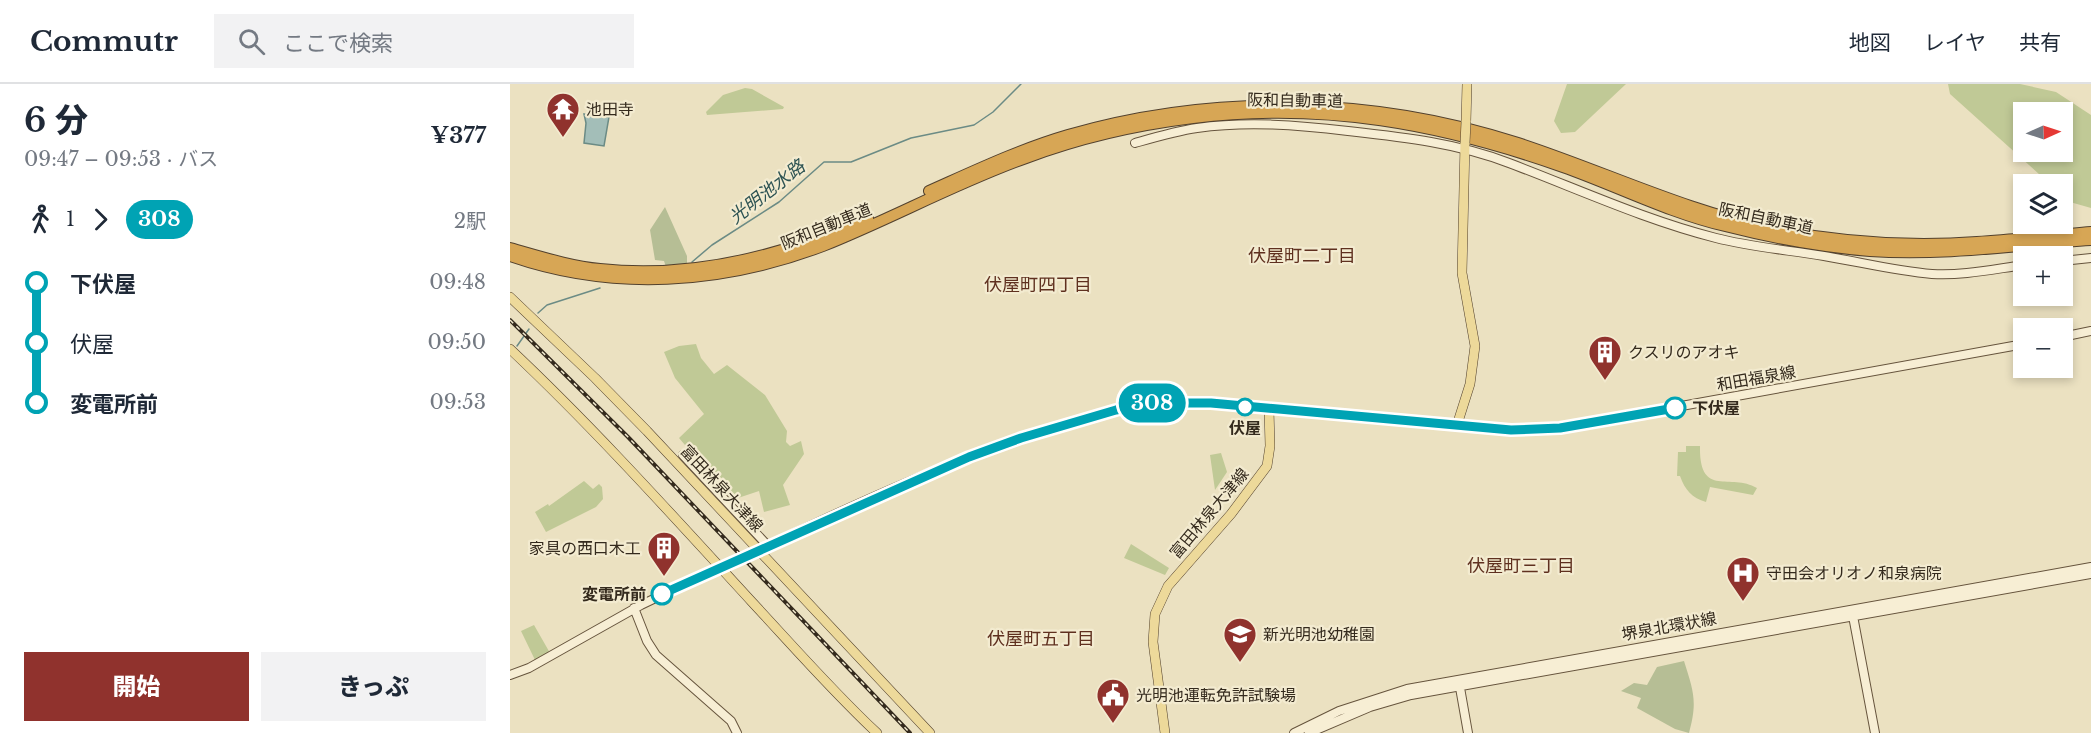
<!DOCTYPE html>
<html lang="ja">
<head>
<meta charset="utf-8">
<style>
	:root { --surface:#fff; --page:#f2f2f3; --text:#1f2937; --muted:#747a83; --line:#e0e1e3; --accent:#90322d }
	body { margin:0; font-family:"Libre Baskerville","Noto Sans JP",serif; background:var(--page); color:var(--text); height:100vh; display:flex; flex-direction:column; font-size:22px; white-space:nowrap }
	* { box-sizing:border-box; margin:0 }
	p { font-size:20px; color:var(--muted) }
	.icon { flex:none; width:33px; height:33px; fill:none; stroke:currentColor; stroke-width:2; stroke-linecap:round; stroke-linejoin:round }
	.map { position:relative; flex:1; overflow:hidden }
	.drawer { display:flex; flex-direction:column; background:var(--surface); width:510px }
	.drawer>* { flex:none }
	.badge { padding:0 12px; border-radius:20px; font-size:21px; line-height:39px }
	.needle { width:39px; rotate:87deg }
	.buttons { position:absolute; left:1503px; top:18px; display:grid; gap:12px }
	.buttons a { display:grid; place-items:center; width:60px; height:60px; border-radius:0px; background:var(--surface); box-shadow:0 3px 9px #0003; font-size:30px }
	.map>.badge { position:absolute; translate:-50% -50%; box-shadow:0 0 0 3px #fff }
	.legs { display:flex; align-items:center; gap:9px; height:66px; padding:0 24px; font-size:20px }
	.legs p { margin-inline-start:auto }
	.headline { display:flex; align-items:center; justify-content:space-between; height:102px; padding:0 24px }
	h1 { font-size:33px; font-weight:800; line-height:45px }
	.primary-button { display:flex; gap:12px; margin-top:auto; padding:12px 24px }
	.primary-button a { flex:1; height:69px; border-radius:0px; background:var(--accent); color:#fff; font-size:24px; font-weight:800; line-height:69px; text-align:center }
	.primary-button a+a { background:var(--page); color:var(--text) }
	ul { padding:0 24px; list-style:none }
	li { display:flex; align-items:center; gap:21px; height:60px; font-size:22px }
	li i { display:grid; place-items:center; width:9px; height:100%; margin:0 8px; background:currentColor }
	li i::after { content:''; width:15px; height:15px; margin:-8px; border:4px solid; border-radius:50%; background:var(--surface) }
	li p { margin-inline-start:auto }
	li:first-child i { background:linear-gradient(#0000 50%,currentColor 0) }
	li:last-child i { background:linear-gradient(currentColor 50%,#0000 0) }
	header { display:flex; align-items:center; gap:36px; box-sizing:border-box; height:84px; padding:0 30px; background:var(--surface); border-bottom:2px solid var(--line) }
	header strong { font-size:28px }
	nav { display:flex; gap:33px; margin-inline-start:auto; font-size:21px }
	.search { width:420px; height:54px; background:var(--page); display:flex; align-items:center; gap:15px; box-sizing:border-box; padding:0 21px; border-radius:0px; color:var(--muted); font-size:22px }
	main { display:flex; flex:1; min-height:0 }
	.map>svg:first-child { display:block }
</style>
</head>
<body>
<header>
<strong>Commutr</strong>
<div class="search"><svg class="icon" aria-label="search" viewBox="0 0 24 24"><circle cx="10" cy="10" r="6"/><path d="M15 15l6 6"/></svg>ここで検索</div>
<nav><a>地図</a><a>レイヤ</a><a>共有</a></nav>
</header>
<main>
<section class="drawer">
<div class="headline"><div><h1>6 分</h1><p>09:47 – 09:53 · バス</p></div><b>¥377</b></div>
<div class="legs"><svg class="icon" aria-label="walk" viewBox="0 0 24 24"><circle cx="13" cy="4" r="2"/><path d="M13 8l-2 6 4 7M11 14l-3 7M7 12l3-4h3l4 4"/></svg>1<svg class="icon" aria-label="forward" viewBox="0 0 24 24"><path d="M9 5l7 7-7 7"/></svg><b class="badge" style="background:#00a3b4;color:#fff">308</b><p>2駅</p></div>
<ul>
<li><i style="color:#00a3b4"></i><b>下伏屋</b><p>09:48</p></li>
<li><i style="color:#00a3b4"></i><span>伏屋</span><p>09:50</p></li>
<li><i style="color:#00a3b4"></i><b>変電所前</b><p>09:53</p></li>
</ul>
<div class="primary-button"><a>開始</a><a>きっぷ</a></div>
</section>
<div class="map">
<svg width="1581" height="649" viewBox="0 0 1581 649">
	<rect width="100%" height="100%" fill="#ebe1c1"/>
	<path fill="#c0c996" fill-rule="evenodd" d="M1057 0H1116L1065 48 1051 49 1044 37Z
		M1438 0H1510L1546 8 1581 31V124L1560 118 1553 111 1552 100H1540L1440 10ZM1514 28H1552V68H1514Z
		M235 4 242 5 274 23 273 25 197 31 196 28 213 11Z
		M186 260 191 274 204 290 217 281 255 311 277 347 276 358 280 362 291 357 294 370 273 401 280 421 254 428 249 407 222 416 169 354 194 330 165 294 154 268 169 262Z
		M1176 362H1190C1189 415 1220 388 1247 404L1243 411 1200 403 1196 418C1182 414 1175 406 1170 392H1167L1168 368H1176Z
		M711 369 717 388 705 406 700 371Z
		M74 397 83 405 89 400 92 403 93 415 86 423 36 448 25 428 38 420 39 422Z
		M621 460 659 484 655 491 614 474Z
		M24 541 40 569 25 576 11 547Z"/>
	<path fill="#b6be95" d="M155 123 177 172V179L171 182 156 183 154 177 145 176 140 146Z
		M1174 577C1183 606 1188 617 1179 649L1165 645 1127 624 1131 614 1111 607 1124 599 1137 601 1147 583Z"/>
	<path fill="#a3beb8" stroke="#6b8b85" stroke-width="1.5" d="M74 30 99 33 94 62 74 59 76 39Z"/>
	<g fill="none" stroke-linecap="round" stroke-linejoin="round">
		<path stroke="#6b8b85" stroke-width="1.5" d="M182 178 202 161 269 118 314 78H341L401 54 464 41 483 28 511 0
			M28 229 37 221 90 204
			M7 262 19 245"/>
		<defs>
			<path id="secondary" d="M625 59C646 53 666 47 687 44 737 37 788 41 838 47 892 53 948 59 999 79 1068 105 1135 136 1206 154 1241 163 1278 166 1314 172 1350 178 1386 187 1422 190 1452 192 1484 185 1514 181
				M1552 177 1581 174
				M1552 253 1581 247
				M947 341 1001 346 1050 344 1514 260
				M173 371 258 462
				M256 463C351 417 450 372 552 342 579 334 607 324 636 320 676 314 719 321 759 325
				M124 524 137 557 146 571 213 630 221 637 227 649
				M1343 532 1365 649
				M0 591 19 584 131 521 204 486
				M949 598 958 649
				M784 649 829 627 897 605 1581 483
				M799 649 860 623 901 611 1581 490"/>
			<path id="primary" d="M956 38 957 0
				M0 213 85 294 137 347 420 649
				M0 265C85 345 163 432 242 518 283 562 323 608 367 649
				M655 649 643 558 645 530 658 502 721 430 757 382 760 362 759 325 947 341 960 300 965 262 952 189 955 59"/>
			<path id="highway" d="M419 107C464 87 510 65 558 51 705 9 863 12 1008 59 1094 87 1175 127 1264 145 1330 158 1400 163 1467 158 1505 156 1543 151 1581 148
				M0 164C29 172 59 182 90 185 183 195 273 172 358 134
				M0 172C103 208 212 200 313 162 381 135 446 99 516 74 569 54 626 41 683 34 813 18 931 40 1053 83 1107 102 1159 129 1215 142 1262 154 1311 163 1360 167 1434 172 1508 161 1581 156"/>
		</defs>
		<use href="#secondary" stroke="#66543d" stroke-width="10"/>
		<use href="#primary" stroke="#52412e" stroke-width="10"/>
		<use href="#highway" stroke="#52412e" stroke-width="12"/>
		<use href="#secondary" stroke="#f7eed4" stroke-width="8"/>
		<use href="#primary" stroke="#edd99a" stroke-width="9"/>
		<use href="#highway" stroke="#d7a655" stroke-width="10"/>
		<defs>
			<path id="rail" d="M0 236 118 353 400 649"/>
		</defs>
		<use href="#rail" stroke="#342a1d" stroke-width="4"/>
		<use href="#rail" stroke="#f3ebd0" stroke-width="1.5" stroke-dasharray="4.5" stroke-linecap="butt"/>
		<defs>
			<path id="secondary-bridge" d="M204 486 256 463"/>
			<path id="primary-bridge" d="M955 59 956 38"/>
		</defs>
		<use href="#secondary-bridge" stroke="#66543d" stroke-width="10" stroke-linecap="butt"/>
		<use href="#primary-bridge" stroke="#52412e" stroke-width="10" stroke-linecap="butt"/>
		<use href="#secondary-bridge" stroke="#f7eed4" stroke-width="8"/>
		<use href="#primary-bridge" stroke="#edd99a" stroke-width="9"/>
	</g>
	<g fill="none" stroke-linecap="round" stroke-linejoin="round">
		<defs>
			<path id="line-1" d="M152 510 459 373 511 354 606 326 638 319H701L1001 346 1050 344 1165 324"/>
		</defs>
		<use href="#line-1" stroke="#fff" stroke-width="14"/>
		<use href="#line-1" stroke="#00a3b4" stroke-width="9"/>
	</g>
	<defs>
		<symbol id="temple-pin" viewBox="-11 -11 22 30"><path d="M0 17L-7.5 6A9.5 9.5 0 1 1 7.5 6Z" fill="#90322d" stroke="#f3ebd0"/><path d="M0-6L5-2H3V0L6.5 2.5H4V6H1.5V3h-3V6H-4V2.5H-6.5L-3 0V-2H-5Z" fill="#fff"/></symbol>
		<symbol id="building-pin" viewBox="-11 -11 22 30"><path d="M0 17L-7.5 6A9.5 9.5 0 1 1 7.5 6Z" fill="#90322d" stroke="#f3ebd0"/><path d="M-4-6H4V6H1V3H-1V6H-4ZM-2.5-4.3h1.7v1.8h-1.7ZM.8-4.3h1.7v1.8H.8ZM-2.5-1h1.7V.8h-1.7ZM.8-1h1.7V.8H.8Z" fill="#fff"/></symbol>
		<symbol id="hospital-pin" viewBox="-11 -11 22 30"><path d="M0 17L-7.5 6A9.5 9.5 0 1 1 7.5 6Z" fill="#90322d" stroke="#f3ebd0"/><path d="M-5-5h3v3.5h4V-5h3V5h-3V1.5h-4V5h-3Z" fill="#fff"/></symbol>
		<symbol id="school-pin" viewBox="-11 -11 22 30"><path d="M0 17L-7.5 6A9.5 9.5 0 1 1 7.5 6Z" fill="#90322d" stroke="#f3ebd0"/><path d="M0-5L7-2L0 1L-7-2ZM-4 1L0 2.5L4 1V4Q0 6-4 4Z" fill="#fff"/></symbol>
		<symbol id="civic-pin" viewBox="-11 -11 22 30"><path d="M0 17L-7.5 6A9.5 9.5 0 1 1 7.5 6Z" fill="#90322d" stroke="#f3ebd0"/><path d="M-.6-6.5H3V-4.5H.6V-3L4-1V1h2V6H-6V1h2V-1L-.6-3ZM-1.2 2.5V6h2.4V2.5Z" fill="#fff"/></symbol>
	</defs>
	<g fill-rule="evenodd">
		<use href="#temple-pin" x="34" y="6" width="38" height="52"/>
		<use href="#building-pin" x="1076" y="249" width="38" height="52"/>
		<use href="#building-pin" x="135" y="445" width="38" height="52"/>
		<use href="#hospital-pin" x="1214" y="470" width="38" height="52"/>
		<use href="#school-pin" x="711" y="531" width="38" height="52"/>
		<use href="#civic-pin" x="584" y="592" width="38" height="52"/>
	</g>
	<g fill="#fff" stroke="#00a3b4" stroke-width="3">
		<circle cx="735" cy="323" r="8"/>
		<circle cx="1165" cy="324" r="10"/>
		<circle cx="152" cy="510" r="10"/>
	</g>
	<g text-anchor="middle" stroke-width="4.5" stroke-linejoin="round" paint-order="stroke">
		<g font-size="16" fill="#342a1d" stroke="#f3ebd0">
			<text transform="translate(785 16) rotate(1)" y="6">阪和自動車道</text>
			<text transform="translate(1256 134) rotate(12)" y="6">阪和自動車道</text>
			<text transform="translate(316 142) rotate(-22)" y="6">阪和自動車道</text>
			<text transform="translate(1246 294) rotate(-10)" y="6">和田福泉線</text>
			<text transform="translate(212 404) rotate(47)" y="6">富田林泉大津線</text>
			<text transform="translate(699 429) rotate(-50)" y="6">富田林泉大津線</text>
			<text transform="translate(1159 542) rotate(-10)" y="6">堺泉北環状線</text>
		</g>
		<g font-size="16" fill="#342a1d" stroke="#f3ebd0" text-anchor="start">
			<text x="76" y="31">池田寺</text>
			<text x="1118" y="274">クスリのアオキ</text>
			<text x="131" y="470" text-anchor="end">家具の西口木工</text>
			<text x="1256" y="495">守田会オリオノ和泉病院</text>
			<text x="753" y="556">新光明池幼稚園</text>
			<text x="626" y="617">光明池運転免許試験場</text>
		</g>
		<g font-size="16" font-weight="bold" fill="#342a1d" stroke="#f3ebd0" text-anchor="start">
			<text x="1182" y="330">下伏屋</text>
			<text x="735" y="350" text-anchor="middle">伏屋</text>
			<text x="136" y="516" text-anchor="end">変電所前</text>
		</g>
		<g font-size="18" font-style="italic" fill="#2d5353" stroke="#f3ebd0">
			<text transform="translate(257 108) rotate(-38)" y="6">光明池水路</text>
		</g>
		<g font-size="18" fill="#5f301f" stroke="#f3ebd0">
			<text x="792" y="178">伏屋町二丁目</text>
			<text x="528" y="207">伏屋町四丁目</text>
			<text x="1011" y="488">伏屋町三丁目</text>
			<text x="531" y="561">伏屋町五丁目</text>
		</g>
	</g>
</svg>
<div class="buttons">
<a><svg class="needle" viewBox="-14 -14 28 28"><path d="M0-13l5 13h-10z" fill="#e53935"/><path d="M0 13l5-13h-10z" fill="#747a83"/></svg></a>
<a><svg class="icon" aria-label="layers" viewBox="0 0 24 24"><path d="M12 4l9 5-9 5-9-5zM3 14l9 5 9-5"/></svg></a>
<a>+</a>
<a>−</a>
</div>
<b class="badge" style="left:642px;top:319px;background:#00a3b4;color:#fff">308</b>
</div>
</main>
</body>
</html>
